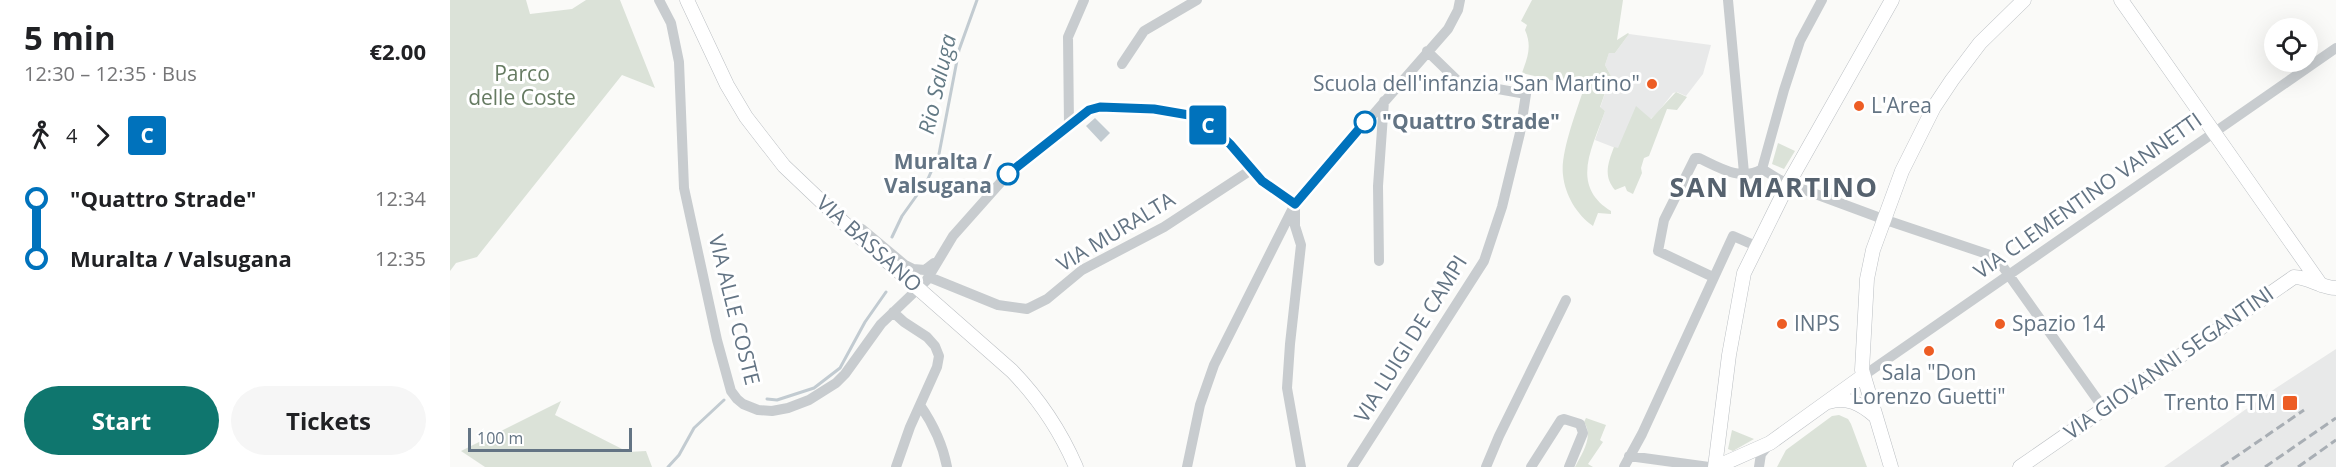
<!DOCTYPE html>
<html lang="en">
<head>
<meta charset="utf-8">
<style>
	:root { --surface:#fff; --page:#f6f6f6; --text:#202124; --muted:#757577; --accent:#0f766e }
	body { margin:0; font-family:"Open Sans",sans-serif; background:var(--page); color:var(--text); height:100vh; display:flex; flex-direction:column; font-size:22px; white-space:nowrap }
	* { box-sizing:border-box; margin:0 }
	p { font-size:20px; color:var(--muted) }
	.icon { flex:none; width:33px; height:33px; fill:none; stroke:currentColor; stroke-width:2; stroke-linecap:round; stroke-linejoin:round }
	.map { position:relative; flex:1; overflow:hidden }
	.details { display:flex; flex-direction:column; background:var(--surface); width:450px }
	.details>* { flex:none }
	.badge { padding:0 12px; border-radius:4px; font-size:21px; line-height:39px }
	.fabs { position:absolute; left:1814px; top:18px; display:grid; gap:12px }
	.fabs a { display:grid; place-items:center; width:54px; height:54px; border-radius:50%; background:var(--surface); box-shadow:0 6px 24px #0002; font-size:30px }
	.scale { position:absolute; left:18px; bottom:15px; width:164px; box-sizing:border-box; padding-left:6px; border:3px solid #637484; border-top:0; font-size:16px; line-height:21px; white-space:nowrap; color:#637484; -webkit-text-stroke:4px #fff; paint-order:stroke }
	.map>.badge { position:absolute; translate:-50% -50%; box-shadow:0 0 0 3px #fff }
	.legs { display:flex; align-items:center; gap:9px; height:66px; padding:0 24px; font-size:20px }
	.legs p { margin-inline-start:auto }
	.overview { display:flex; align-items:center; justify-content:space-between; height:102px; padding:0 24px }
	h1 { font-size:33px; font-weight:700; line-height:45px }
	.cta { display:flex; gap:12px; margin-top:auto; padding:12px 24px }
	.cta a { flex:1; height:69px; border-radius:36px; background:var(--accent); color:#fff; font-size:24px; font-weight:700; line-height:69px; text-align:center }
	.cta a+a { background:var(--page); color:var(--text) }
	ul { padding:0 24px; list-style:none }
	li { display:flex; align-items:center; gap:21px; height:60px; font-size:22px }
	li i { display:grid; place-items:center; width:9px; height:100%; margin:0 8px; background:currentColor }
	li i::after { content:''; width:15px; height:15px; margin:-8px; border:4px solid; border-radius:50%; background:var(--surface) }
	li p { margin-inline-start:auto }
	li:first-child i { background:linear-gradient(#0000 50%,currentColor 0) }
	li:last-child i { background:linear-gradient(currentColor 50%,#0000 0) }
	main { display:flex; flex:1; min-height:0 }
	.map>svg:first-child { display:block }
</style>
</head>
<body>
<main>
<section class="details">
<div class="overview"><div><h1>5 min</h1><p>12:30 – 12:35 · Bus</p></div><b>€2.00</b></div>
<div class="legs"><svg class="icon" aria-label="walk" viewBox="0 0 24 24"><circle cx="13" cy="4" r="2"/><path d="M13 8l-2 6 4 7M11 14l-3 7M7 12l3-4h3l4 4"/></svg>4<svg class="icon" aria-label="forward" viewBox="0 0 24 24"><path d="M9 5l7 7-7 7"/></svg><b class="badge" style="background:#0072bc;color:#fff">C</b></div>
<ul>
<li><i style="color:#0072bc"></i><b>&quot;Quattro Strade&quot;</b><p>12:34</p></li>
<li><i style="color:#0072bc"></i><b>Muralta / Valsugana</b><p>12:35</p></li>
</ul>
<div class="cta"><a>Start</a><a>Tickets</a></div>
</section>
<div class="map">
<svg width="1886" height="467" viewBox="0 0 1886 467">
	<rect width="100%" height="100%" fill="#fafaf8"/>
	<path fill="#e8e9e9" d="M1179 34 1261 45 1253 74 1236 96 1227 92 1223 93 1208 112 1168 149 1145 140 1155 111 1150 108 1161 76 1155 65 1159 53H1165Z
		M1886 349V467H1714L1826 388Z"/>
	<path fill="#dbe2d8" d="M0 0H76L80 14 122 9 136 0H170L205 88 172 75 27 257 6 263 0 271Z
		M1082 0H1173L1167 40 1178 33 1179 34 1165 53H1159L1155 65 1161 76 1150 107 1155 111C1143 147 1119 185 1161 211V214L1148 213 1143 226C1127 215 1115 195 1113 175 1110 153 1127 110 1134 88L1072 73C1078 56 1082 46 1075 30L1077 25 1071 21Z
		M1226 92 1237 97 1227 110 1217 109 1199 156 1194 158 1191 168 1192 173 1183 194 1177 191 1175 186 1165 190C1153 176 1158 163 1164 147L1168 148 1186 106 1201 119Z
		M1328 143 1345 151 1334 169 1322 164Z
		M111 401 105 415 178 452 196 451 202 467H35L11 451Z
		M1389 415 1398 419 1401 424 1417 467H1327L1336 450 1382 416Z
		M1136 418 1156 425 1150 440 1153 442 1138 464 1143 467H1125C1132 453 1144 437 1134 422Z
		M1282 430 1304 439 1283 451 1278 449Z"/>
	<path fill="#c2cbd1" d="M645 118 660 133 651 142 636 126Z"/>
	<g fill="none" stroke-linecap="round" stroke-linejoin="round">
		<path stroke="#c2cbd1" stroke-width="3" d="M442 237 452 216 477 181 489 154 509 50 527 0
			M317 399 327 400 364 388 390 368 415 322 436 292
			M218 467 229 455 244 428 274 400"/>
		<defs>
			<path id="major" d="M237 0 277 85 296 117 334 166 395 224 562 371C590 400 610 430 626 467
				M1671 0 1871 285
				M1378 402C1397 396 1411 404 1425 416
				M1265 467 1279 355 1294 273 1338 184 1442 0
				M1266 467 1320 443 1413 376
				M1441 467 1412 370 1417 279 1423 250 1452 171 1484 107 1502 80 1530 43 1574 0
				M1570 467 1844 277C1859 277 1871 288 1886 288"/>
		</defs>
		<use href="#major" stroke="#bbbfc3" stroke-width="15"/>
		<path stroke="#c8cccf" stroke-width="10" d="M209 0 221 23 229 62 234 188 267 340 281 391 287 399 293 404 308 410 322 411 338 408 359 400 386 383 395 374 431 324 476 281 503 236 551 182 568 164 639 110 650 107 704 109 739 115 762 127 780 144 812 181 845 204
			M1278 0 1294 173
			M672 64 694 31 747 0
			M619 125 618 37 634 0
			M1312 169 1330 180 1352 189 1433 219 1546 257 1654 409
			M845 208V226L851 245 840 344 837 388 851 467
			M397 224 412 229 455 265 463 269 475 270 484 263
			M929 261 928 186 934 101
			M479 277 548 305 577 309 597 299 632 270 714 227 801 170
			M1263 277 1208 251 1214 220 1245 158H1249C1268 167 1291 182 1312 169L1334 90 1350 41 1372 0
			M443 312 454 322 477 337 485 346 489 356 487 367 460 427 446 467
			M1413 376 1886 48
			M470 405C483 424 493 445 497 467
			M1179 456 1259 467
			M737 467 750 405 764 365 845 204 998 29 1008 10 1010 0
			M902 467 1034 261 1052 207 1070 133 1076 94 1009 82 977 51
			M1036 467 1049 436 1116 300
			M1081 467 1111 420 1114 419 1130 424 1133 433 1119 467
			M1174 467 1192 434 1283 236 1306 246
			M1309 467 1311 454 1320 443"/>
		<use href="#major" stroke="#fff" stroke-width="14"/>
		<path stroke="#a8aeb4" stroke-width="3" stroke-dasharray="9 4.5" stroke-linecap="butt" d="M1771 467 1854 410
			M1815 467 1886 418
			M1848 467 1886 440"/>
	</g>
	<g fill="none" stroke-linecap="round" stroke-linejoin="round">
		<defs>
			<path id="line-1" d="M558 174 639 110 650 107 704 109 739 115 762 127 780 144 812 181 845 204 915 122"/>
		</defs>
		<use href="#line-1" stroke="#fff" stroke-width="14"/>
		<use href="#line-1" stroke="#0072bc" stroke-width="9"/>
	</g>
	<g fill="#ed5d24" stroke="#fff" stroke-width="2">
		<circle cx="1202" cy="84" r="6"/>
		<circle cx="1409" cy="106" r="6"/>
		<circle cx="1332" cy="324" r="6"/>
		<circle cx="1550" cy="324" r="6"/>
		<circle cx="1479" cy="351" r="6"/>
		<rect x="1832" y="395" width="16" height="16" rx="3"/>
	</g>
	<g fill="#fff" stroke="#0072bc" stroke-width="3">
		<circle cx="915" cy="122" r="10"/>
		<circle cx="558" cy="174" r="10"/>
	</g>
	<g text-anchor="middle" stroke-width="6" stroke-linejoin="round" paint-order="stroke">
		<g font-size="21" fill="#667b62" stroke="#fff">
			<text x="72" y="81">Parco<tspan x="72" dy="24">delle Coste</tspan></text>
		</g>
		<g font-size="21" fill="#637484" stroke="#fff" text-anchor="start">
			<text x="1190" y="91" text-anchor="end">Scuola dell'infanzia "San Martino"</text>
			<text x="1421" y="113">L'Area</text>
			<text x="1344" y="331">INPS</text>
			<text x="1562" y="331">Spazio 14</text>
			<text x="1479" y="380" text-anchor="middle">Sala "Don<tspan x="1479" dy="24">Lorenzo Guetti"</tspan></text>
			<text x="1826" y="410" text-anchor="end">Trento FTM</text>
		</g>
		<g font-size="21" font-weight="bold" fill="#637484" stroke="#fff" text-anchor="start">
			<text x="932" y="129">"Quattro Strade"</text>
			<text x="542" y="169" text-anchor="end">Muralta /<tspan x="542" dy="24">Valsugana</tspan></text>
		</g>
		<g font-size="21" fill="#637484" stroke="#fff">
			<text transform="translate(1638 196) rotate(-35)" y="7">VIA CLEMENTINO VANNETTI</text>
			<text transform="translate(666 232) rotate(-31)" y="7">VIA MURALTA</text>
			<text transform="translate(419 244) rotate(42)" y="7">VIA BASSANO</text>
			<text transform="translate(284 310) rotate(76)" y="7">VIA ALLE COSTE</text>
			<text transform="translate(961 339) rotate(-58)" y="7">VIA LUIGI DE CAMPI</text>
			<text transform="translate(1719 363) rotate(-35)" y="7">VIA GIOVANNI SEGANTINI</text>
		</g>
		<g font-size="22" font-style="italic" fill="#637a85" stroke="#fff">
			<text transform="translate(487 84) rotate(-77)" y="8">Rio Saluga</text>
		</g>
		<g font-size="27" font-weight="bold" letter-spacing="1.5" fill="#56626f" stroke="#fff">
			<text x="1324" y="197">SAN MARTINO</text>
		</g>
	</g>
</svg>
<div class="fabs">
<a><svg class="icon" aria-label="locate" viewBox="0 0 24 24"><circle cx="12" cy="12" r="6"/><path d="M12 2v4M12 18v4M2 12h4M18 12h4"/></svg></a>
</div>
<div class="scale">100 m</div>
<b class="badge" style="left:758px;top:125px;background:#0072bc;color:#fff">C</b>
</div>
</main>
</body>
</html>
